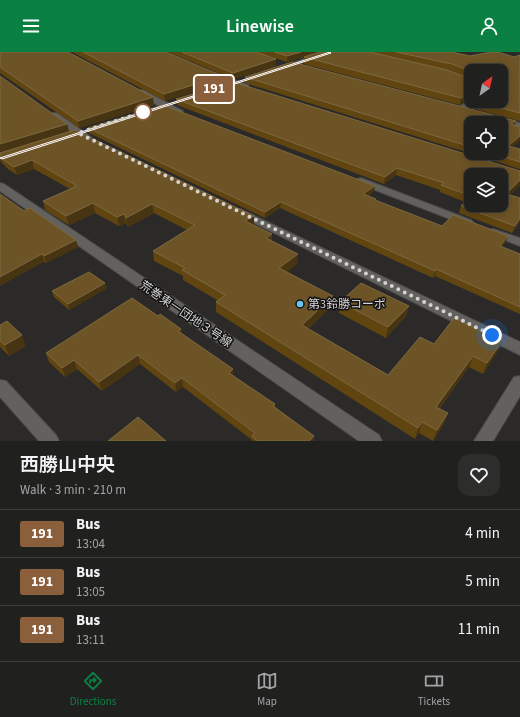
<!DOCTYPE html>
<html lang="en">
<head>
<meta charset="utf-8">
<style>
	:root { --surface:#20201e; --page:#2d2d2b; --text:#f1f3f6; --muted:#a2a3a4; --line:#3d3e3c; --accent:#0b8043 }
	body { margin:0; font-family:"Source Sans 3","Noto Sans JP",sans-serif; background:var(--page); color:var(--text); height:100vh; display:flex; flex-direction:column; font-size:15px; white-space:nowrap }
	* { box-sizing:border-box; margin:0 }
	p { font-size:13px; color:var(--muted) }
	.icon { flex:none; width:22px; height:22px; fill:none; stroke:currentColor; stroke-width:2; stroke-linecap:round; stroke-linejoin:round }
	.map { position:relative; height:389px; overflow:hidden }
	.details { display:flex; flex-direction:column; background:var(--surface); flex:1 }
	.details>* { flex:none }
	.badge { padding:0 8px; border-radius:3px; font-size:14px; line-height:26px }
	.needle { width:26px; rotate:33deg }
	.tools { position:absolute; left:464px; top:12px; display:grid; gap:8px }
	.tools a { display:grid; place-items:center; width:44px; height:44px; border-radius:8px; background:var(--surface); box-shadow:0 2px 10px #0003,0 0 0 1px var(--line); font-size:20px }
	.you { position:absolute; width:20px; height:20px; margin:-10px; border:3px solid #fff; border-radius:50%; background:#1a73e8; box-shadow:0 0 0 6px #1a73e833 }
	.map>.badge { position:absolute; translate:-50% -50%; box-shadow:0 0 0 2px #fff }
	.round { display:grid; place-items:center; flex:none; width:42px; height:42px; border-radius:12px; background:var(--page) }
	.overview { display:flex; align-items:center; justify-content:space-between; height:68px; padding:0 20px }
	h1 { font-size:19px; font-weight:600; line-height:30px }
	ul { padding:0; list-style:none }
	li { display:flex; align-items:center; gap:12px; height:48px; padding:0 20px; border-top:1px solid var(--line) }
	li div { flex:1 }
	li b { display:block; font-size:15px }
	li em { font-style:normal }
	li .badge { min-width:44px; font-weight:700; text-align:center }
	header { display:flex; justify-content:space-between; align-items:center; height:52px; padding:0 20px; background:var(--accent); color:#fff; font-size:18px; font-weight:600 }
	.tabs { display:flex; justify-content:space-around; align-items:center; height:56px; border-top:1px solid var(--line); background:var(--surface); font-size:11px; color:var(--muted) }
	.tabs a { display:grid; justify-items:center; gap:2px }
	.tabs .on { color:var(--accent) }
	.map>svg:first-child { display:block }
</style>
</head>
<body>
<header><svg class="icon" aria-label="menu" viewBox="0 0 24 24"><path d="M4 6h16M4 12h16M4 18h16"/></svg>Linewise<svg class="icon" aria-label="person" viewBox="0 0 24 24"><circle cx="12" cy="8" r="4"/><path d="M4 21q1-7 8-7t8 7"/></svg></header>
<div class="map">
<svg width="520" height="389" viewBox="0 0 520 389">
	<rect width="100%" height="100%" fill="#2b2a28"/>
	<g fill="none" stroke-linecap="round" stroke-linejoin="round">
		<defs>
			<path id="minor" d="M324 0H333L283 17 278 16Z
				M207 18 248 33 249 35 248 37H242L205 21 204 20Z
				M137 38H143L183 59 179 61 161 55 137 42Z
				M470 47 471 49H477L464 60H458V56Z
				M51 61H57L91 85 87 88 75 83 51 65Z
				M497 66H500L520 71V75L497 70Z
				M361 126 471 168 473 170 467 173 463 172 357 131 356 129 357 127Z
				M0 131 4 132 379 383 382 389H359L0 139Z
				M240 157 520 290V303L236 162 235 160 236 158Z
				M493 177 520 186V194L489 182 487 180 489 178Z
				M520 324V344L493 389H474L514 325Z
				M0 328 6 329 56 383 59 389H39L0 345Z"/>
		</defs>
		<use href="#minor" stroke="#4a4846" stroke-width="2"/>
		<use href="#minor" fill="#63615e" fill-rule="evenodd"/>
	</g>
	<path fill="#614511" fill-rule="evenodd" d="M0 0 154 53 79 76 0 21Z
		M72 0H166L222 24V31L165 49Z
		M168 0H451L470 4 514 5 520 3V69L471 56 473 49H501V19H471V27L450 19 441 16 471 27V46L460 53 304 12V5L315 2 287 10 265 3 276 14 233 27Z
		M0 24 67 72 69 79 254 173 272 182V189L297 212 287 220 333 244 332 254 308 277 388 323 434 292 502 289 498 299 483 322 469 315 440 356 444 372 433 389 419 381 415 387 216 260V250L217 248 183 228V224L154 209 153 199 187 178 154 161 128 175 126 171 119 174 95 161 69 173 45 158 43 149 70 137 34 117 17 123 8 117 1 110 0 106Z
		M245 25 516 69 515 73 513 95 520 97V117L245 31ZM471 71 501 101H471Z
		M176 47 520 119V133L510 143 520 146V170L512 181 459 161 461 154 465 150 440 140V138L396 123 384 132 177 53Z
		M88 76 375 134 374 139 368 144 376 147V149L442 174 506 190 502 195 520 202V262L435 224 433 226 280 156 265 166 89 81Z
		M0 142 78 195 46 211 44 210Z
		M107 236 69 258 54 245 52 239Z
		M340 250 409 254 406 264 386 286 339 261Z
		M158 264 181 277 182 282 234 325 275 352V355L314 384V389H252V388L183 335 176 340 140 312 102 339 77 317 65 325 49 310 46 301Z
		M0 273 26 294 9 304 0 295Z"/>
	<path fill="#463412" d="M301 0H321L287 10V4Z
		M276 7V14L233 27V21Z
		M222 24V31L165 49 164 42Z
		M471 40V46L460 53 461 46Z
		M153 45 154 53 79 76 78 69Z
		M516 69 514 75 511 72Z
		M67 72 69 79 0 101V92Z
		M520 84V89L506 101 508 94Z
		M32 108 34 117 17 123 14 115Z
		M397 116 396 123 384 132 385 125Z
		M520 128V133L504 149 506 142Z
		M375 134 374 139 363 148V142Z
		M281 150 280 156 265 166V160Z
		M93 151 95 161 69 173 66 164Z
		M152 152 154 161 128 175 126 166Z
		M124 162 126 171 119 174 117 165Z
		M254 164V173L246 179 245 169Z
		M520 166V170L512 181 515 174Z
		M272 182 271 191 266 186Z
		M508 184 506 190 498 200 500 194Z
		M76 188 78 195 46 211 44 204Z
		M42 202 44 210 0 234V225Z
		M298 202 297 212 279 226V216Z
		M436 217 435 224 433 226 435 219Z
		M105 231 107 236 69 258 68 252Z
		M333 244 332 254 301 283 302 273Z
		M409 254 406 264 386 286 388 275Z
		M181 277 182 286 178 279Z
		M22 283 26 294 9 304 5 293Z
		M502 289 498 299 483 322 487 311Z
		M138 303 140 312 102 339 99 330Z
		M473 304 469 315 433 365 436 355Z
		M74 308 77 317 65 325 62 316Z
		M233 317 234 327 229 321Z
		M182 326 183 335 176 340 175 331Z
		M448 361 444 372 433 389 437 378Z
		M422 370 419 381 415 387 418 376Z
		M314 384V389H309Z"/>
	<path fill="#6d5426" stroke="#7d6841" d="M0 0H68L153 45 78 69 0 15Z
		M83 0H166L222 24 164 42Z
		M182 0H256L276 7 233 21Z
		M274 0H301L287 4Z
		M320 0H370L447 18 471 27V40L461 46 304 5Z
		M396 0H451L470 4 491 0H498L514 5 520 3V61L473 49H501V19H471L452 12Z
		M292 10 516 69 511 72 520 75V84L508 94 520 97V110L492 101H501V71H471V95L245 25Z
		M0 24 67 72 0 92Z
		M233 30 520 119V128L506 142 520 146V166L515 174 461 154 471 144V153H501V123H471V144L441 133 444 131 397 116 385 125 176 47Z
		M163 53 375 134 363 142 376 147 375 148 442 174 453 163 508 184 500 194 520 202V255L436 217 435 219 281 150 265 160 88 76Z
		M75 78 254 164 245 169 272 182 266 186 298 202 279 216 333 244 302 273 388 323 420 285 434 292 454 266 502 289 487 311 473 304 436 355 448 361 437 378 422 370 418 376 216 250 225 243 182 218 185 216 153 199 195 173 152 152 126 166 124 162 117 165 93 151 66 164 43 149 77 134 32 108 14 115 5 109 0 103V101Z
		M0 142 24 159 30 156 76 188 44 204 42 202 0 225Z
		M89 220 105 231 68 252 52 239Z
		M361 231 409 254 388 275 340 250Z
		M132 246 158 264 160 262 181 277 178 279 233 317 229 321 275 352 273 354 314 384 309 389H257L252 384 255 381 182 326 175 331 138 303 99 330 74 308 62 316 46 301Z
		M7 269 22 283 5 293 0 289V273Z
		M138 365 166 389H108Z"/>
	<path fill="#8b5e3c" stroke="#fff" d="M330 0 331 1 2 107 0 106Z"/>
	<g fill="none" stroke-linecap="round" stroke-linejoin="round">
		<path stroke="#d4d3d2" stroke-width="4" stroke-dasharray="0 7.2" d="M143 60 150 58 78 81 492 283"/>
	</g>
	<circle fill="#fff" stroke="#8b5e3c" stroke-width="2" cx="143" cy="60" r="8"/>
	<circle fill="#6bc3f2" stroke="#131212" stroke-width="1.5" cx="300" cy="252" r="4"/>
	<g text-anchor="middle" stroke-width="3" stroke-linejoin="round" paint-order="stroke">
		<g font-size="12" fill="#d4d3d2" stroke="#131212" text-anchor="start">
			<text x="308" y="256">第3鈴勝コーポ</text>
		</g>
		<g font-size="12" fill="#d4d3d2" stroke="#131212">
			<text transform="translate(186 262) rotate(34)" y="4">荒巻東一団地３号線</text>
		</g>
	</g>
</svg>
<div class="tools">
<a><svg class="needle" viewBox="-14 -14 28 28"><path d="M0-13l5 13h-10z" fill="#e53935"/><path d="M0 13l5-13h-10z" fill="#a2a3a4"/></svg></a>
<a><svg class="icon" aria-label="locate" viewBox="0 0 24 24"><circle cx="12" cy="12" r="6"/><path d="M12 2v4M12 18v4M2 12h4M18 12h4"/></svg></a>
<a><svg class="icon" aria-label="layers" viewBox="0 0 24 24"><path d="M12 4l9 5-9 5-9-5zM3 14l9 5 9-5"/></svg></a>
</div>
<div class="you" style="left:492px;top:283px"></div>
<b class="badge" style="left:214px;top:37px;background:#8b5e3c;color:#fff">191</b>
</div>
<section class="details">
<div class="overview"><div><h1>西勝山中央</h1><p>Walk · 3 min · 210 m</p></div><a class="round"><svg class="icon" aria-label="heart" viewBox="0 0 24 24"><path d="M12 20l-8-8c-3-5 5-10 8-4 3-6 11-1 8 4z"/></svg></a></div>
<ul>
<li><span class="badge" style="background:#8b5e3c;color:#fff">191</span><div><b>Bus</b><p>13:04</p></div><em>4 min</em></li>
<li><span class="badge" style="background:#8b5e3c;color:#fff">191</span><div><b>Bus</b><p>13:05</p></div><em>5 min</em></li>
<li><span class="badge" style="background:#8b5e3c;color:#fff">191</span><div><b>Bus</b><p>13:11</p></div><em>11 min</em></li>
</ul>
</section>
<nav class="tabs">
<a class="on"><svg class="icon" aria-label="directions" viewBox="0 0 24 24"><path d="M12 3l9 9-9 9-9-9zM9 14v-3h6M13 9l2 2-2 2"/></svg>Directions</a>
<a><svg class="icon" aria-label="map" viewBox="0 0 24 24"><path d="M3 6l6-2 6 2 6-2v14l-6 2-6-2-6 2zM9 4v14M15 6v14"/></svg>Map</a>
<a><svg class="icon" aria-label="tickets" viewBox="0 0 24 24"><path d="M3 7h18v10H3zM15 7v10"/></svg>Tickets</a>
</nav>
</body>
</html>
